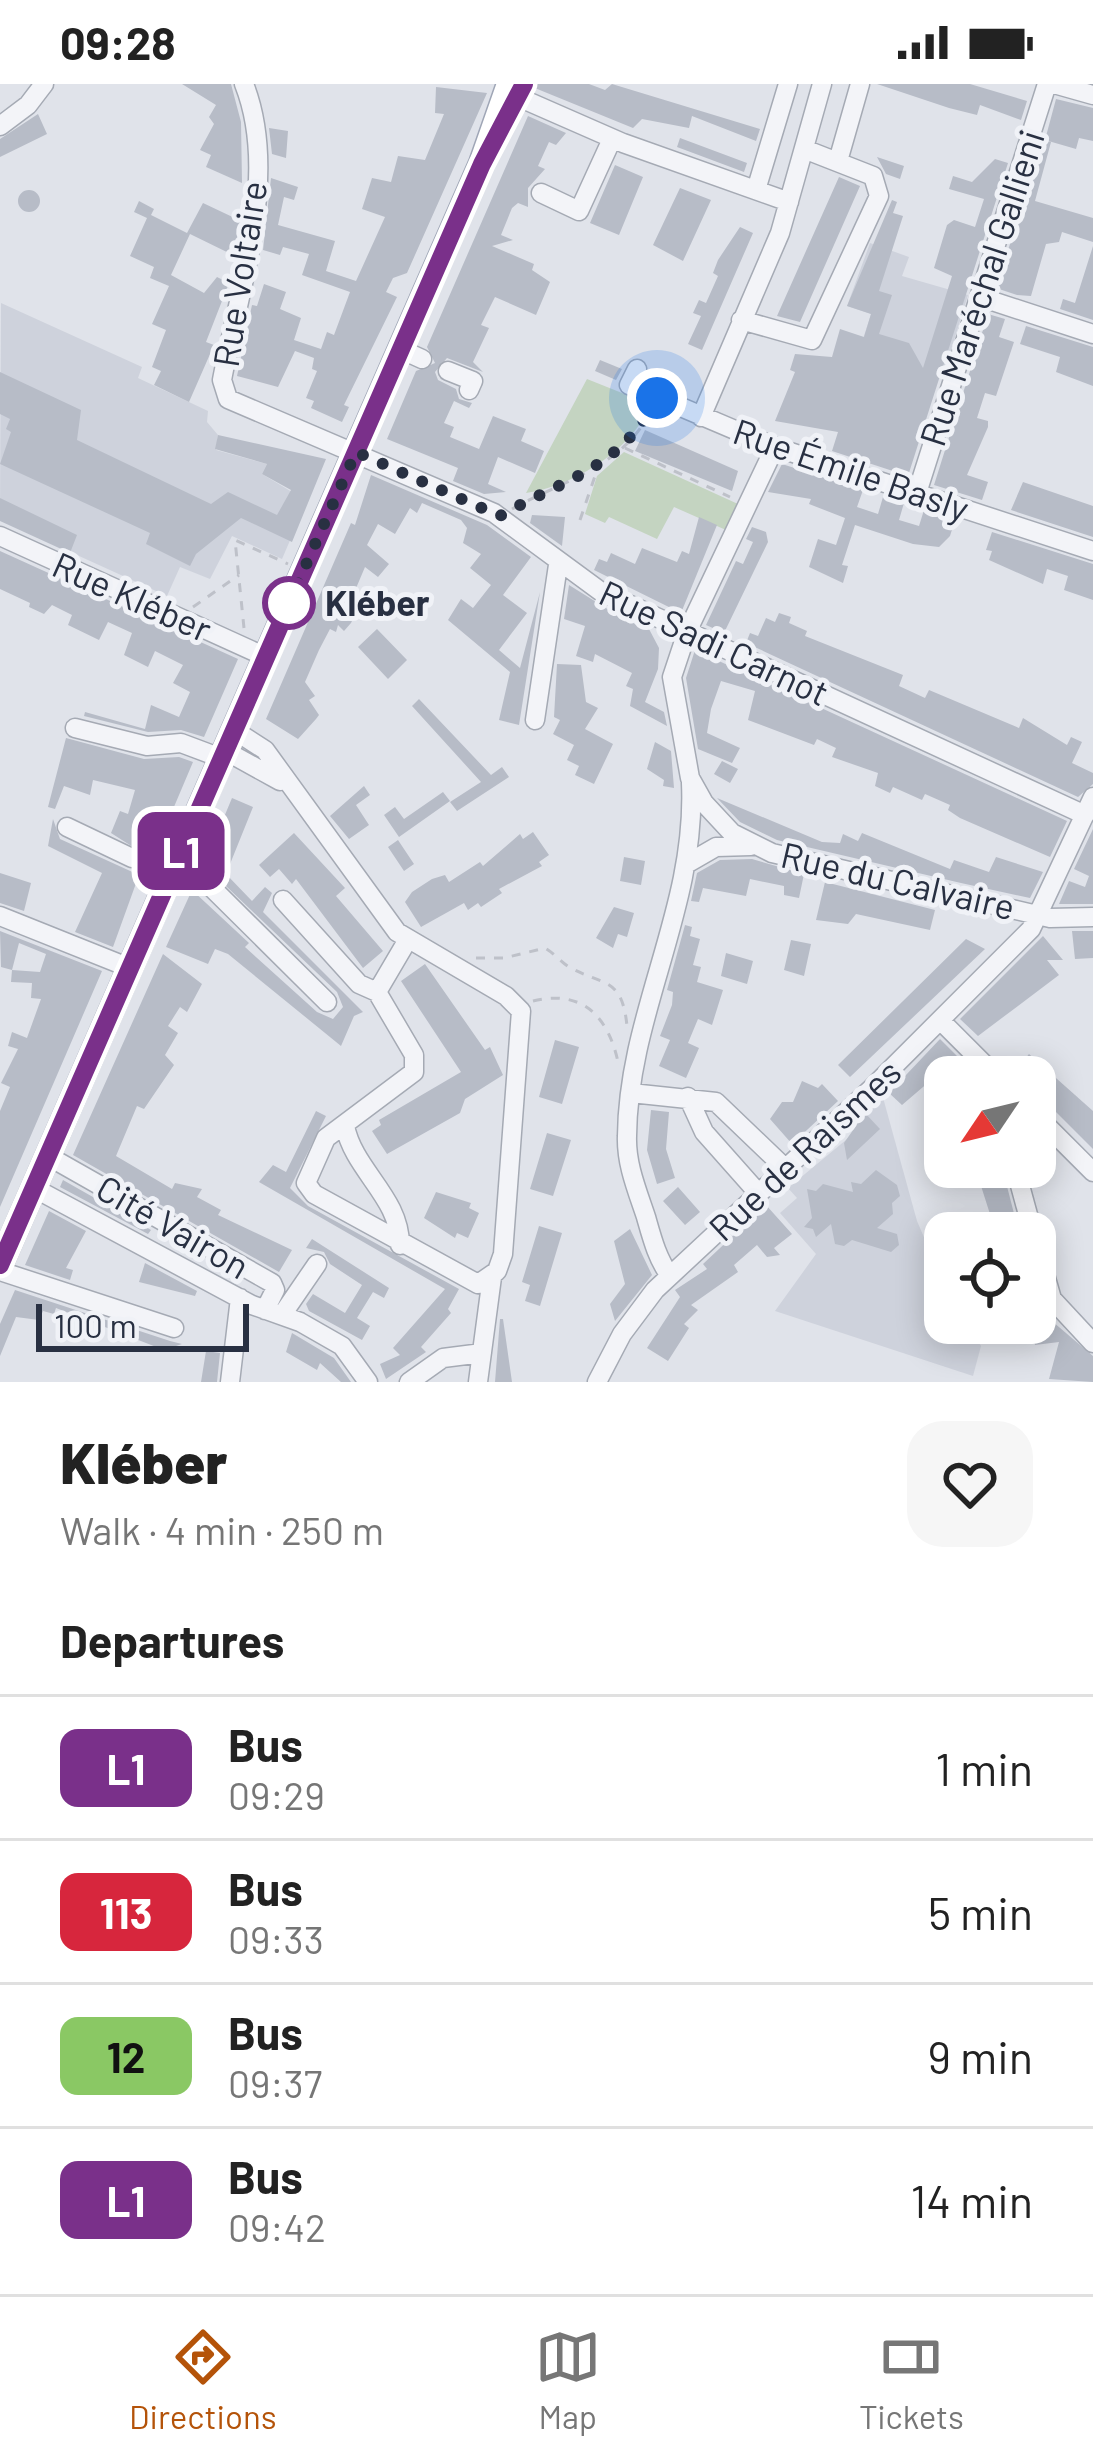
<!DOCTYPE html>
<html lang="en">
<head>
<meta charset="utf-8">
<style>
	:root { --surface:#fff; --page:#f6f6f6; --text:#222; --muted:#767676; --line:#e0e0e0; --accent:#b45309 }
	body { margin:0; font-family:Barlow,sans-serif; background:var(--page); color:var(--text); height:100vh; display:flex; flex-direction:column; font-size:45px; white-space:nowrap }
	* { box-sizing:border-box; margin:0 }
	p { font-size:39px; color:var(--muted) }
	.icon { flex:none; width:66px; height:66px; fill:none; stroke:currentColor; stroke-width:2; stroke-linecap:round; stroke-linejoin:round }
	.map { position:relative; height:1298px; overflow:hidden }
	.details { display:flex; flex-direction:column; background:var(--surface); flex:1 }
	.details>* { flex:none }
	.badge { padding:0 24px; border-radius:18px; font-size:42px; line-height:78px }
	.needle { width:78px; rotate:235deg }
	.controls { position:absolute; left:924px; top:972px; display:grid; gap:24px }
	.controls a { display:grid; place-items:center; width:132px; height:132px; border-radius:24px; background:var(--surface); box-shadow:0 6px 30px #0003; font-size:60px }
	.scale { position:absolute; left:36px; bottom:30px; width:213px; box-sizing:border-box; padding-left:12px; border:6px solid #283042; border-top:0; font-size:33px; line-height:42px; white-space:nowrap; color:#283042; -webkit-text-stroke:9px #f0f2f7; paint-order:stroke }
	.you { position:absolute; width:60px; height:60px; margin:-30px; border:9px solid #fff; border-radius:50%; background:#1a73e8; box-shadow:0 0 0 18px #1a73e833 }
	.map>.badge { position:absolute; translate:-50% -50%; box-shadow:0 0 0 6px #fff }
	h2 { padding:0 60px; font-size:45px; line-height:108px }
	.round { display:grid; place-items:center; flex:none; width:126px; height:126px; border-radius:36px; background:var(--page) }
	.summary { display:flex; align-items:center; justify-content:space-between; height:204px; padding:0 60px }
	h1 { font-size:57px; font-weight:800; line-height:90px }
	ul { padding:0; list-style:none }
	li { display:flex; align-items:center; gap:36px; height:144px; padding:0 60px; border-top:3px solid var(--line) }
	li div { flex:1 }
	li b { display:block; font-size:45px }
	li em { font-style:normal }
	li .badge { min-width:132px; font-weight:700; text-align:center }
	.status { display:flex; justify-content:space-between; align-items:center; height:84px; padding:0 60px; background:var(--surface); direction:ltr }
	.status svg { height:33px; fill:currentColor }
	.tab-bar { display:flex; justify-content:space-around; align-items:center; height:168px; border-top:3px solid var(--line); background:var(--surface); font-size:33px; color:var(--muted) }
	.tab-bar a { display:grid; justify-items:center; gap:6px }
	.tab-bar .on { color:var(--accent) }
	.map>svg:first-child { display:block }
</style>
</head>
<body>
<div class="status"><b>09:28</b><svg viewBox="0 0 49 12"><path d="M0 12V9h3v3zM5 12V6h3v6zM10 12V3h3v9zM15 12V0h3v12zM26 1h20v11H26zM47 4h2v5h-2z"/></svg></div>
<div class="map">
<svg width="1093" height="1298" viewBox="0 0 1093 1298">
	<rect width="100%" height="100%" fill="#e0e3ea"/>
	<path fill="#ced2dc" d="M870 159 909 173 902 192 968 211 943 292 860 264 871 230 847 222Z
		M1 219 142 283 138 294 208 327 207 338 218 351 216 366 267 380 262 390 307 417 282 475 232 452 210 495 180 483 167 512 0 436Z
		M882 1010 917 1137 945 1202V1239H966L981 1262 973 1292 775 1227 816 1170 780 1129 797 1114 788 1104 858 1046 851 1037Z"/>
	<path fill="#c4d4c1" d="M587 295 642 317 646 329C627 369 570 403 526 409Z
		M624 368 738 420 726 446 674 423 657 455 609 433 605 439 585 430 597 392Z"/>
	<path fill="#b7bcc7" d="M182 0H231L241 38 242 99 206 83 211 71 200 66 214 40 209 33 216 21Z
		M525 0H589L605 6 612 0 760 45 756 57 692 32 689 44 642 35 633 44Z
		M877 0H970L1027 17 1021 36 980 21 977 31 949 24Z
		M436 3 487 9 407 189 393 194 386 208 397 213 344 321 349 323 342 338 311 324 314 317 306 314 317 287 312 285 314 274 295 267 278 303 237 292 252 221 257 222 264 200 286 208 280 225 301 234 294 256 321 265 327 248 334 251 350 208 302 191 309 170 283 163 280 171 263 166 271 94 298 103 294 116 284 113 278 141 335 157 326 187 356 197 385 133 362 125 372 94 391 98 398 72 425 76 444 30 435 29Z
		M1056 15 1093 24V57L1079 54 1076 65 1045 56Z
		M38 30 47 50 0 73V55Z
		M528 32 566 49 556 61 549 58 538 82 545 85 528 104V123L518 119 512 124 501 151 513 156 492 162 534 180 532 186 550 198 536 231 495 213 481 241 489 244 473 278 483 288 447 274 435 288 438 296 456 305 459 315 472 319 469 324 454 317 444 339 454 343 450 353 479 365 493 332 526 345 521 357 544 367 535 389 498 373 488 400 506 408 484 410 453 397 458 384 387 355 416 287 435 279 427 263Z
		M269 44 288 47 286 74 272 70Z
		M680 54 747 79 744 88 677 63Z
		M1043 56 1051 58 1035 117 1093 134V158L1062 148 1059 158 1046 160 1031 212 1017 211 996 204Z
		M877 73 904 82 900 95 886 90Z
		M995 75 1008 79 908 392 832 367 838 348 775 337 795 288 790 286 795 270 832 273 840 245 864 253 871 230 847 222 892 116 897 118 893 129 903 132 879 207 892 211 879 250 909 259 923 284 952 192 934 184 947 141 954 136 975 143 984 115 949 105 953 92 972 98Z
		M615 81 643 93 619 151 590 139Z
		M839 93 860 102 800 238 777 232Z
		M680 104 711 116 683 177 653 161Z
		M18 117a11 11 0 1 1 22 0a11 11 0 1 1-22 0Z
		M139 117 154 125 151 131 187 149 203 119 241 137 235 172 190 150 171 191 204 209 217 193 229 199 206 258 214 261 189 318 154 301 161 287 152 283 166 246 152 240 169 202 150 194 154 183 130 172 147 134 134 128Z
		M740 143 753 149 702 266 688 260 701 232 693 229 699 216 706 219 718 192 713 189 718 176Z
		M1093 162V236L1060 225 1063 215 1075 219Z
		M988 230 1005 235 999 253 1014 258 996 312 985 309 977 334 988 337V343L967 391 988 398 982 416 934 401Z
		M1026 242 1093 263V302L1056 288 1060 273 1020 260Z
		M600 276 622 285 616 296 595 287Z
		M0 288 81 326 77 356 211 420 228 408 277 431 291 406 262 390 267 380 215 365 218 351 326 375 292 458 241 434 196 470 190 482 146 460 150 449 0 380 11 348 6 345 10 335 0 330Z
		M645 346 738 387 732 407 635 367Z
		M782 380 863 406 857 423 878 430 883 413 904 419 899 436 919 442 924 426 955 436 950 452 939 463 913 460 855 441 842 481 848 482 843 499 809 483 818 455 836 461 845 434 809 420 811 415 768 408Z
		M371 391 487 441 531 473 503 511 527 529 499 566 520 584 540 508 519 641 499 636 510 588 448 536 461 515 473 524 491 501 470 484 481 470 463 459 467 444 461 436 422 419 417 429 410 424 395 450 378 440 367 461 389 480 378 493 365 483 354 509 362 516 351 539 344 547 338 541 336 548 330 545 319 566 305 598 315 612 309 616 319 631 316 635 298 655 266 635 351 439 355 441Z
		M1023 398 1093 422V453L1011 426Z
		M0 414 77 451 70 469 0 437Z
		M532 431 565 433 562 462 530 439Z
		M699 433 717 441 681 529 594 486 599 475 607 478 611 469 635 480 642 464 677 478 682 467 689 470Z
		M752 443 766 448 768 458 724 549 706 541 736 477 743 480 753 458 746 455Z
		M992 448 1093 480V516L1064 506 1068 492 1047 485 1043 500 989 476 992 467 986 466Z
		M0 467 238 575 204 653 181 646 148 648 84 632 85 628 145 645 151 621 179 633 190 608 173 599 183 581 155 567 148 583 124 571 132 549 108 538 99 556 68 541 72 531 52 521 44 530 29 523 30 519 0 505Z
		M569 501 625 536 649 545 659 564 658 585 645 618 664 628 667 642 630 622 633 605 626 602 632 589 595 570 593 578 576 572 585 542 564 535Z
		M779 529 791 533 789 539 807 547 805 552 903 591 899 602 925 614 929 606 1019 644 1023 634 1067 661 1071 653 1082 658 1072 679 1093 689V700L1078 713 746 559 750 549 758 552 766 534 775 538Z
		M377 545 407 576 388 595 358 563Z
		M695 566 1067 737 1050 773 960 734 948 726 950 721 925 710 922 716 893 703 890 709 875 702 878 689 832 673 836 664 817 655 814 661 748 636 755 607 721 597 711 625 707 649 740 664 732 679 698 665 686 594Z
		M557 580 581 581 586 618 598 624 585 645 613 660 594 700 575 691 579 682 567 676 574 661 553 650 560 636 554 633Z
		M419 615 491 691 502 683 509 693 457 727 450 718 481 698 412 622Z
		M66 654 144 675 179 673 193 678 154 770H144L111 749 120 727 128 730 135 706 93 696 90 711 64 702 55 725 48 723Z
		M655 658 671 667 674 704 663 702 664 696 647 685Z
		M722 677 738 685 730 699 714 690Z
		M364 702 370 711 356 721 369 741 349 755 330 732Z
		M443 708 450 717 399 753 384 731 395 723 404 735Z
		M232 714 253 723 226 790 252 817 265 803 272 809 263 828 363 928 354 932 341 962 228 870 215 865 208 880 166 863 192 806 249 859 245 863 317 928 333 935 343 923 337 908 204 781Z
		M717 714 822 758 840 759 843 750 858 757 862 749 950 785 954 776 989 788 996 773 1043 788 1030 814 961 799 777 756 740 738Z
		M53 735 60 755 139 791 113 863 75 848 102 789 48 762Z
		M1093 745V820H1059L1069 797 1085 803 1089 792 1074 785Z
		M533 748 549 771 539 778 542 782 499 805 502 809 481 823 478 819 468 826 464 819 421 843 405 818 412 808 432 795 445 791 449 798 480 778 483 782 520 750 523 755Z
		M294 749 345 804 336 812 383 867 363 884 296 795 292 800 279 785 270 793 259 781Z
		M398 756 414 780 404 787 388 763Z
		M624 773 645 777 641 801 620 797Z
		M752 775 804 790 799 814 784 811V802L750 795 746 812 703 804 699 818 691 817 697 789 720 776Z
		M0 789 31 799 24 827 0 819Z
		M825 798 935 826 930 846 856 830 848 840 816 836Z
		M614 823 634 829 627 853 618 850 613 864 596 854Z
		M685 841 692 843 690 852 700 855 693 881 701 883 697 898 723 906 712 941 698 935 688 959 699 964 686 994 659 982 670 956 660 952 672 921 673 908 667 906Z
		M0 847 102 887 0 1123V1027L10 1003 1 999 18 965 8 962 12 948 27 954 41 915 31 914 32 899 11 898 12 886 40 888 46 870 19 859 12 886 1 883Z
		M1072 847H1093V874L1075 875Z
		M1043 852 1063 876H1047L1059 891 978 952 960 935Z
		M966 855 985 865 850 993 838 981Z
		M791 856 811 860 804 892 784 886Z
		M726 869 753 877 747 900 721 892Z
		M163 870 202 900 187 928 180 923 168 942 178 949 165 971 174 981 144 1025 137 1022 116 1072 172 1105 175 1099 202 1105 197 1113 221 1126 218 1131 292 1166 279 1188 73 1071Z
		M425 880 485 966 490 963 503 991 465 1015 460 1029 387 1070 372 1047 381 1041 379 1036 461 988 401 897Z
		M940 955 958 973 902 1021 889 1009Z
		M555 956 579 963 562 1020 539 1013Z
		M1029 970 1093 1027V1065L1054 1026 1035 1016V993H1010Z
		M802 997 818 1004 822 1000 838 1017 792 1060 770 1035 782 1018H793Z
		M651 1026 669 1028 666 1065 675 1094 657 1100 647 1066Z
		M316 1027 326 1032 290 1104 308 1122 459 1205 448 1225 451 1229 421 1263 426 1268 386 1295 380 1280 400 1271 393 1264 445 1205 259 1098 273 1081 286 1088Z
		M865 1029 880 1045 847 1076 844 1059Z
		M547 1049 571 1056 553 1112 530 1105Z
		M975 1083H1002L1019 1149H996Z
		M876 1086 897 1101 900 1112 892 1119 893 1130 877 1144 897 1150 899 1161 891 1168 852 1156 844 1162 835 1160 831 1140 816 1153 813 1145 804 1143 812 1134 807 1105 816 1107 823 1100 853 1108 851 1098 861 1100Z
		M63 1096 151 1146 148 1150 60 1103Z
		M678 1103 700 1128 685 1141 663 1117Z
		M436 1108 471 1119 469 1124 479 1129 468 1154 457 1149 455 1154 424 1134Z
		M766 1121 792 1150 774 1164 780 1171 767 1173 757 1161 734 1181 738 1188 691 1221 698 1226 684 1240 689 1244 668 1277 647 1264 680 1213 675 1206 707 1185 703 1180Z
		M49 1127 86 1147 66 1184 73 1186 70 1196 25 1181Z
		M539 1142 562 1149 540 1222 525 1217 530 1201 522 1198Z
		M630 1145 652 1191 615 1237 610 1220 625 1200 614 1157Z
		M312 1155 389 1204 384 1214 373 1208 357 1234 370 1242 362 1256 309 1227 306 1220 313 1210 345 1229 362 1201 330 1180 324 1168 306 1164Z
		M145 1179 197 1207 195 1212 139 1198Z
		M15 1206 170 1257 182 1260 164 1266 56 1224 54 1230 43 1227 39 1236 16 1233 0 1272V1240Z
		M1035 1206 1046 1232 1093 1272V1298L1049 1295 1059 1258 1035 1261 1031 1243Z
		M500 1235H503L512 1298H495Z
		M292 1249 334 1274 351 1298H341L320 1279 317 1286 286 1268Z
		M206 1267 220 1269 217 1298H201Z"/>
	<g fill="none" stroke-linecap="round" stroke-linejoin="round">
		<defs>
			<path id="minor" d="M244 0C280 91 239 204 222 296L228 315 494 429 600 507 1085 731
				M1054 0 1093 11
				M518 13 623 59 789 118
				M0 42 28 21 44 0
				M838 77 860 0
				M756 106 788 0
				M541 109 579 127 612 55
				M980 213 1093 250
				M741 236 812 256 879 112 873 92 804 65
				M400 265 422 275
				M637 285 629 301 775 363 1093 467
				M448 287 473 297 469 306
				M701 333 780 149 822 0
				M775 363 687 548 672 593 690 694 704 719 732 749 772 769 1050 834 1093 833
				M917 409 1047 0
				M0 452 266 573
				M535 636 558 481
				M75 644 147 662 181 659 221 674
				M234 646 265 666 397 848 506 912 521 927 503 1170 497 1187 478 1200 314 1110 306 1099 326 1054 414 988V971L377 908 407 857
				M224 666 280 697
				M67 743 132 774
				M690 778 716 763 751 762
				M174 781 205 797 327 918
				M149 782 170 791
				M283 816 359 900 377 908
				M0 832 130 884
				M941 937 997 993
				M631 1009 716 1018 786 1085
				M688 1013 704 1048 759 1110
				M1035 1030 1093 1088
				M345 1042C354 1087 400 1113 400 1161
				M48 1072 272 1199 275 1206 265 1226
				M1015 1083 1033 1149
				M34 1104 252 1221 300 1238 342 1262 368 1298
				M1035 1156 1052 1215 1093 1259
				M0 1187 174 1244
				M670 1192C657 1174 652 1154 646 1133 637 1106 626 1080 627 1052 628 929 697 824 691 699
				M282 1231 317 1180
				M230 1298 240 1214
				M409 1298 443 1274 482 1269
				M478 1298 492 1193
				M597 1298 622 1250 655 1206 871 1005 1031 845 1093 713"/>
			<path id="major" d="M0 1181 481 80 509 0"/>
		</defs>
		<use href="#minor" stroke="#a5aab4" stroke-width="21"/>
		<use href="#major" stroke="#9fa6b6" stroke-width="27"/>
		<path stroke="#bec1c9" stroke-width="3" stroke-dasharray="9 9" stroke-linecap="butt" d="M625 364 730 413
			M512 425C560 398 622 383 649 330
			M580 436 597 386
			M193 523 239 491
			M244 544 235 456 288 480
			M476 874H504L545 864C554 869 561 878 569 883 603 902 622 892 627 942
			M533 917C582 905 608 932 618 978"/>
		<use href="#minor" stroke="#f3f4f8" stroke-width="18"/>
		<use href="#major" stroke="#fff" stroke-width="24"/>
	</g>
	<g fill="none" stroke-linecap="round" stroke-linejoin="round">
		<defs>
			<path id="line" d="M0 1181 482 80 524 0"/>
		</defs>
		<use href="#line" stroke="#fff" stroke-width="27"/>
		<use href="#line" stroke="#7a308a" stroke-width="18"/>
		<path stroke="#283042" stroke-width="12" stroke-dasharray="0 21.6" d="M289 519 356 368 500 432C564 395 621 385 657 314"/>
	</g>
	<circle fill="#fff" stroke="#7a308a" stroke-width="6" cx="289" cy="519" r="24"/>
	<g text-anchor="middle" stroke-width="10" stroke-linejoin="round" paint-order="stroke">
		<g font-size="36" fill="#283042" stroke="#f0f2f7">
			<text transform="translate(240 190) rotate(-81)" y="13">Rue Voltaire</text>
			<text transform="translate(982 204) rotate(-72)" y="13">Rue Maréchal Gallieni</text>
			<text transform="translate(851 386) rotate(19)" y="13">Rue Émile Basly</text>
			<text transform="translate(132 513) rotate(24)" y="13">Rue Kléber</text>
			<text transform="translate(714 559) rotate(25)" y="13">Rue Sadi Carnot</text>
			<text transform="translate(898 797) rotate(13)" y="13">Rue du Calvaire</text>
			<text transform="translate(805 1066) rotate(-43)" y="13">Rue de Raismes</text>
			<text transform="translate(173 1143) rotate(30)" y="13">Cité Vairon</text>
		</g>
		<g font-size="36" font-weight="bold" fill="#283042" stroke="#f0f2f7" text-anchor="start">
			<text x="325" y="532">Kléber</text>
		</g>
	</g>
</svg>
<div class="controls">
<a><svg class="needle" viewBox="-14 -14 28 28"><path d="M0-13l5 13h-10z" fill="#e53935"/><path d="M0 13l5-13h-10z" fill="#767676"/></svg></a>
<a><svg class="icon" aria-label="locate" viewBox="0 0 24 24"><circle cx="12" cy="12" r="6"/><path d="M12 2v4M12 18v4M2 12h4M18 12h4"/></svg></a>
</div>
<div class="scale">100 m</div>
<div class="you" style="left:657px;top:314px"></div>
<b class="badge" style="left:181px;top:767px;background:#7a308a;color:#fff">L1</b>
</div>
<section class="details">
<div class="summary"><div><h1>Kléber</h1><p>Walk · 4 min · 250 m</p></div><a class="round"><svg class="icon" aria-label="heart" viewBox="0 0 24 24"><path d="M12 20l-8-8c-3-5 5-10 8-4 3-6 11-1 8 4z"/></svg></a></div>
<h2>Departures</h2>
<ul>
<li><span class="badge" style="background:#7a308a;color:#fff">L1</span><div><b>Bus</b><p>09:29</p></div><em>1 min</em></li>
<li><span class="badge" style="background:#d7263d;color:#fff">113</span><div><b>Bus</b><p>09:33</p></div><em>5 min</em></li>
<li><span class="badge" style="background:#8ac864;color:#111">12</span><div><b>Bus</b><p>09:37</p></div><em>9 min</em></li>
<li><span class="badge" style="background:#7a308a;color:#fff">L1</span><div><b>Bus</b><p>09:42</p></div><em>14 min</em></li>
</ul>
</section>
<nav class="tab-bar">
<a class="on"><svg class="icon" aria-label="directions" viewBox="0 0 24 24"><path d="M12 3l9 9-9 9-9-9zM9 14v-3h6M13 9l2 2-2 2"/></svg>Directions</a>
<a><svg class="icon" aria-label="map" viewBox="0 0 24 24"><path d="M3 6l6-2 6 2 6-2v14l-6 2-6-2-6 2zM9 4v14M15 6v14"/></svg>Map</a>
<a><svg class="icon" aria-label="tickets" viewBox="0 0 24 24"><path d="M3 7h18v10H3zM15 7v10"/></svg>Tickets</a>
</nav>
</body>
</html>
